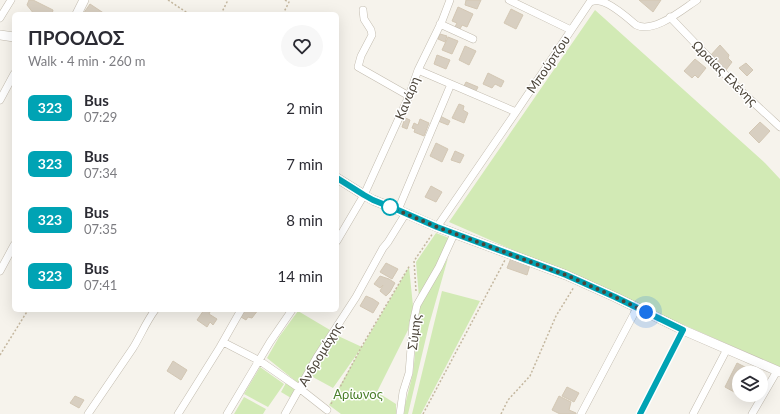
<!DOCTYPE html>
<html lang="en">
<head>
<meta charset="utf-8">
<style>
	:root { --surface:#fff; --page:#f7f7f7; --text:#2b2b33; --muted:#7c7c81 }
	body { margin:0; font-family:Lato,sans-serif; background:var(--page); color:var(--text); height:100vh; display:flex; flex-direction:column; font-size:15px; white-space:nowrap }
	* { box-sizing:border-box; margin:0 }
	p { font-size:13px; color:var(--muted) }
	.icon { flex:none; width:22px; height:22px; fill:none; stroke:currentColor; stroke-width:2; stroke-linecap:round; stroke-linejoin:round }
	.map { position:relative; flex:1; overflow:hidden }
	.drawer { position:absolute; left:12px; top:12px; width:327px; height:300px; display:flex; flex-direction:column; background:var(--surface); border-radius:6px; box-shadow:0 4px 16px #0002 }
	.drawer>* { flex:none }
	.badge { padding:0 8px; border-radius:6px; font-size:14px; line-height:26px }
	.controls { position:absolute; left:732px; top:366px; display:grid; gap:8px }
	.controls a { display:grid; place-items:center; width:36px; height:36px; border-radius:50%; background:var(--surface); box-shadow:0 4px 16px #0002; font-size:20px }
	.you { position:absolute; width:20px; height:20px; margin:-10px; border:3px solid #fff; border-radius:50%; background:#1a73e8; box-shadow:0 0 0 6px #1a73e833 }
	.map>.badge { position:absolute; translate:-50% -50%; box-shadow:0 0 0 2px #fff }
	.round { display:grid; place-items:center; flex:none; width:42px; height:42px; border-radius:21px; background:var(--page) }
	.summary { display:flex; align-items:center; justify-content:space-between; height:68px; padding:0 16px }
	h1 { font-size:19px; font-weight:700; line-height:30px }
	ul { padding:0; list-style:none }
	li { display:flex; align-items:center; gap:12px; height:56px; padding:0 16px }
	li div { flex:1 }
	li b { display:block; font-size:15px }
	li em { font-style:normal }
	li .badge { min-width:44px; font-weight:700; text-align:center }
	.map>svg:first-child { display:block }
</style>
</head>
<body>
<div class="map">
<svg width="780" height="414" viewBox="0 0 780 414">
	<rect width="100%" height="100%" fill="#f6f3ec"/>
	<path fill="#d2eab5" d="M595 10 765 163 780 179V367L449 222Z
		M436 233 449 238 436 269 419 297 416 262Z
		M448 258 429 325 408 414H404L405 405 413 373 420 306Z
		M409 267 413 306 408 330 377 392 396 404V414H341L329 405 362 347 333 388 311 376 336 335 362 347Z
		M442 291 480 301 421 414H412Z
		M298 311 330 330 298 383 267 358 279 337Z
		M260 367 284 384 268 407 244 394Z
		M286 383 296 389 291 398 281 392Z
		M244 397 266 409 263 414H234Z"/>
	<path fill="#d8cfc1" stroke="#d3c7b4" d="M29 0H33L53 10 52 14H34L27 5Z
		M466 0H481L477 9 465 5Z
		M639 0H661L653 12Z
		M90 4 105 14H83Z
		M458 7 473 14 467 27 462 25 460 29 455 27 457 23 452 21Z
		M511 9 523 15 516 29 504 23Z
		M440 34 447 36 445 42 438 39Z
		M448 37 458 41 452 54 442 50Z
		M720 45 729 55 728 58 732 62 726 70 724 71 710 56Z
		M465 46 476 51 469 65 459 60Z
		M437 55 450 60 446 69 434 64Z
		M695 59 706 68 698 78 695 75 692 78 684 71Z
		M746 63 753 70 747 76 739 68Z
		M488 73 504 81 501 87 495 84 492 88 483 84Z
		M466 82 478 87 476 91 464 86Z
		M459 104 464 106 463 110 468 113 464 123 452 118Z
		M440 116 450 121 448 125 438 121Z
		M403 117 410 120 407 129 402 127 404 121 402 120Z
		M420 119 429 123 424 136 414 132 415 129 412 128 414 123 418 125Z
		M760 122 770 131 759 143 749 133Z
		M436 143 448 149 442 162 430 156Z
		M455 151 464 155 460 163 451 160Z
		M431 186 442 192 436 202 425 197Z
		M511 258 530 265 527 275 507 268Z
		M386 263 398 269 392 279 380 272Z
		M380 276 389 279 395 283 390 292 386 296 380 291 383 285 380 288 374 284Z
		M366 296 373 299 379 303 373 313 360 306Z
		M204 310H211L209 314 217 319 213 325 210 322 207 327 197 320Z
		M244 310H258L252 318 248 317 246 320 241 317Z
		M173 361 187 370 181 380 167 371Z
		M737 363 749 369 747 373H739V388L736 393 725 387Z
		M567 387 579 393 574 402 562 396Z
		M75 396 84 400 79 408 70 403Z
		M559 396 571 402 569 410 576 413V414H560L552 410Z"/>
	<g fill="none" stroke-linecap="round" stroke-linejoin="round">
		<defs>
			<path id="minor" d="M509 0 571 30
				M363 10 364 19 371 30 372 35 361 56 358 67 409 96
				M670 17 740 90 780 127
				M0 18 11 0
				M440 24 473 39
				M418 70 516 112
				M0 100 14 74
				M398 210 451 84
				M437 227 516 112 590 2C593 1 596 0 599 1 610 2 628 18 636 25 654 34 683 9 697 0
				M337 241 364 195 409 96 418 70 442 21 450 0
				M0 271 14 245
				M223 342 260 361 299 388 327 410
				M88 414 133 348C141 335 146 322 155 310
				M178 414 220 347 241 310
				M227 414 270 342 292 310
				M285 414 317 357 356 297 383 248 388 242 406 213
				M400 414 403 392 409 373 413 323 417 305 439 267 454 234
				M581 414 637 308
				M640 414 683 330
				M693 414 727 349
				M752 414 777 371"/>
			<path id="tertiary" d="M77 14 84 0
				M0 35 14 37
				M337 178 364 195 373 200 398 210 437 227 566 275 615 297 683 330 780 372"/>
		</defs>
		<use href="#minor" stroke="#c2bbae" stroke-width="8"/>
		<use href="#tertiary" stroke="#c2bbae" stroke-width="10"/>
		<path stroke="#c4b79f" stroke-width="1.5" stroke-dasharray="2 2" stroke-linecap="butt" d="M168 0 189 14
			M285 0 288 2
			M221 14 228 0
			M283 14 290 0
			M416 291 414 261 433 233
			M0 355 28 310
			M331 404 362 346 410 265
			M423 414 505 260
			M501 414 508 400 530 376 556 316 574 287"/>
		<use href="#minor" stroke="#fff" stroke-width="7"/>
		<use href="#tertiary" stroke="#fff" stroke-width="9"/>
	</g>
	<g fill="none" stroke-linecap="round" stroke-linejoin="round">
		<defs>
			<path id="line" d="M337 178 364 195 373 200 398 210 437 227 566 275 615 297 683 330 640 414"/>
		</defs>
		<use href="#line" stroke="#fff" stroke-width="9"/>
		<use href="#line" stroke="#00a3b4" stroke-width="6"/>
		<path stroke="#4b4439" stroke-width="4" stroke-dasharray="0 7.2" d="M390 207 437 227 566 275 615 297 646 312"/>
	</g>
	<circle fill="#fff" stroke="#00a3b4" stroke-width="2" cx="390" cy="207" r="8"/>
	<g text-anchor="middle" stroke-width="3" stroke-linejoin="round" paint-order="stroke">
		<g font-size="13" fill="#4b4439" stroke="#fff">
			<text transform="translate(548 64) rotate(-56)" y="5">Μπούρτζου</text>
			<text transform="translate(725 73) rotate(45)" y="5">Ωραίας Ελένης</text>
			<text transform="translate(407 98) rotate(-68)" y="5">Κανάρη</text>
			<text transform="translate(414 332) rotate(-83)" y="5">Σύμης</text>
			<text transform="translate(320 354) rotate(-59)" y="5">Ανδρομάχης</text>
		</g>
		<g font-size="13" fill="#4a7f2a" stroke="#fff">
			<text x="358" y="399">Αρίωνος</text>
		</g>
	</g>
</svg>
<div class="controls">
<a><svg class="icon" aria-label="layers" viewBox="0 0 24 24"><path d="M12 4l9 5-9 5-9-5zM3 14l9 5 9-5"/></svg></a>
</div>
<div class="you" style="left:646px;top:312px"></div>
<section class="drawer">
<div class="summary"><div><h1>ΠΡΟΟΔΟΣ</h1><p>Walk · 4 min · 260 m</p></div><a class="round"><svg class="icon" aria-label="heart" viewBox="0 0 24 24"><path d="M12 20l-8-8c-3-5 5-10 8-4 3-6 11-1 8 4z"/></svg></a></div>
<ul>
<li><span class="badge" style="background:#00a3b4;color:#fff">323</span><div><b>Bus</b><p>07:29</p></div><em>2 min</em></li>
<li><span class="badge" style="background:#00a3b4;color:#fff">323</span><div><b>Bus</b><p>07:34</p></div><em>7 min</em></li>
<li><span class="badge" style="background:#00a3b4;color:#fff">323</span><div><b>Bus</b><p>07:35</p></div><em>8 min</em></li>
<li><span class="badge" style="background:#00a3b4;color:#fff">323</span><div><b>Bus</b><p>07:41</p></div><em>14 min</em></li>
</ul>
</section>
</div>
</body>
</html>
